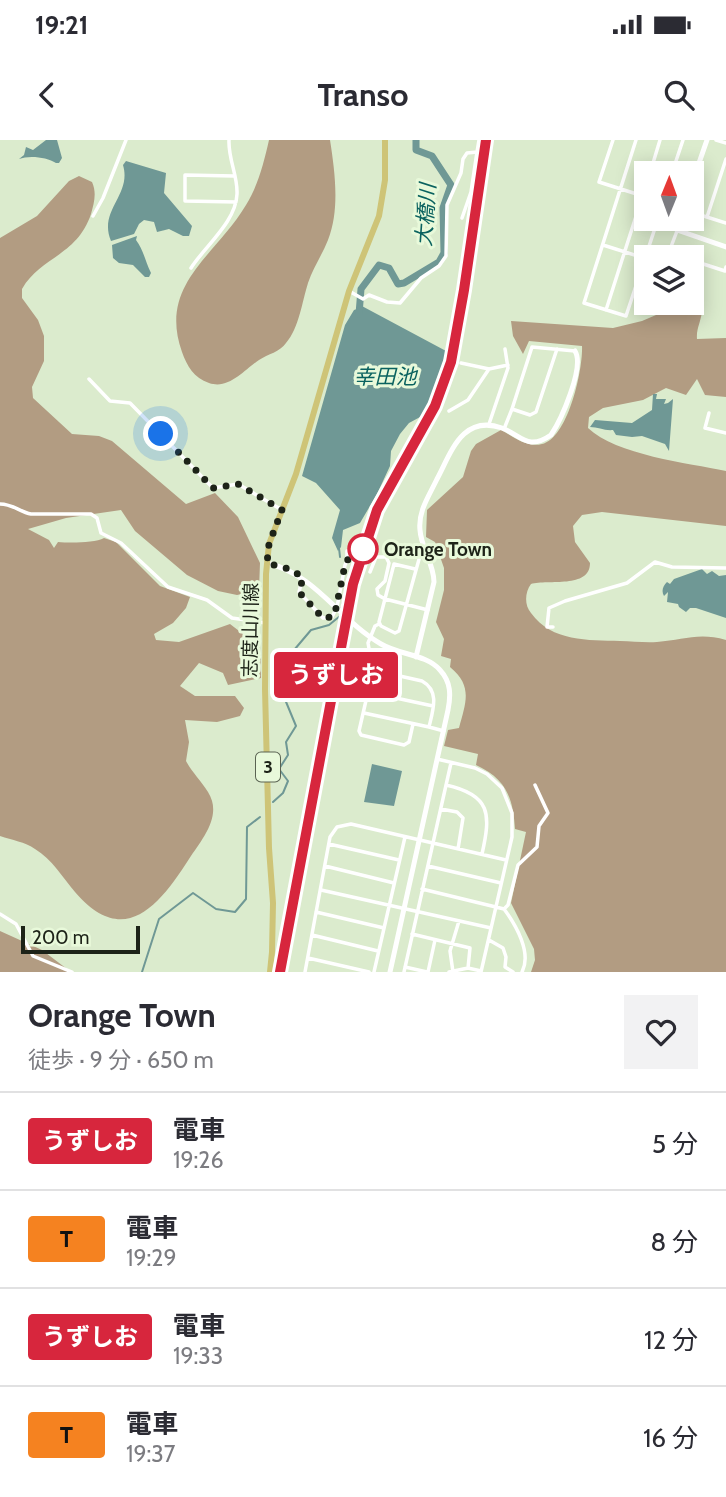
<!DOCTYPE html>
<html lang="ja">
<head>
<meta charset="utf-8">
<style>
	:root { --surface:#fff; --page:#f2f2f3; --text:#2b2b33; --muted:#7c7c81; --line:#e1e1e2 }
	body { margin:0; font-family:Cabin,"Noto Sans JP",sans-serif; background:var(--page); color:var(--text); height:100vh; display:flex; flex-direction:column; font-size:26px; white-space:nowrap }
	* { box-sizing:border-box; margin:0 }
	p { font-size:23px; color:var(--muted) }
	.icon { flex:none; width:38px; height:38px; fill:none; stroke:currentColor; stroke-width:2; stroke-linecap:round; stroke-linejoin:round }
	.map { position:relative; height:832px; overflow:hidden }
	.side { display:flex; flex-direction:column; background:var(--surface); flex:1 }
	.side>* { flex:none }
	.badge { padding:0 14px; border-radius:5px; font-size:24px; line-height:46px }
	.needle { width:46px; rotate:1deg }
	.buttons { position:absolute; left:634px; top:21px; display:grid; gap:14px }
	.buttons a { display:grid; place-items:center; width:70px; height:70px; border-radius:0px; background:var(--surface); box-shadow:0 4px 18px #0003; font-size:35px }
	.scale { position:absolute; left:21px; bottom:18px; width:119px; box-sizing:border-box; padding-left:7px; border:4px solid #1d2318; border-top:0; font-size:19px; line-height:24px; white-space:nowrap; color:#1d2318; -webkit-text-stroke:5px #e8f9da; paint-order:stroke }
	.you { position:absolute; width:35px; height:35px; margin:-18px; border:5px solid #fff; border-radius:50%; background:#1a73e8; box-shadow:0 0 0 10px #1a73e833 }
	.map>.badge { position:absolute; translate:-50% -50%; box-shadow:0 0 0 4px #fff }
	.round { display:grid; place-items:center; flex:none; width:74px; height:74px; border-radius:0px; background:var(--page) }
	.head { display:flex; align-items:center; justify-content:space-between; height:119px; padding:0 28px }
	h1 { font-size:33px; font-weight:700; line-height:52px }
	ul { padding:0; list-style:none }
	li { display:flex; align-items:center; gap:21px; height:98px; padding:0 28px; border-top:2px solid var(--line) }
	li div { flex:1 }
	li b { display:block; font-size:26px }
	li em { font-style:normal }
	li .badge { min-width:77px; font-weight:700; text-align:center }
	.status { display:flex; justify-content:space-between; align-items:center; height:49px; padding:0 35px; background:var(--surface); direction:ltr }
	.status svg { height:19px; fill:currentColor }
	header { display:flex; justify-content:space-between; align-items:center; height:91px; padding:0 28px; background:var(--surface); font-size:32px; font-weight:700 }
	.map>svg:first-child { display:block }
</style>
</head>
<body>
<div class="status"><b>19:21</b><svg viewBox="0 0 49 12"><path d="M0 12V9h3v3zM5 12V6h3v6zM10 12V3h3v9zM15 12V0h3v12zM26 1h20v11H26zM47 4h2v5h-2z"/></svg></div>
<header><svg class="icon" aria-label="back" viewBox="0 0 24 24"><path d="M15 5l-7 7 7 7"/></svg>Transo<svg class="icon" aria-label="search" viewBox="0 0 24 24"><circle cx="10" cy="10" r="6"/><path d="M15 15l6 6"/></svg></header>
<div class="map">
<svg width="726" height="832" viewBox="0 0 726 832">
	<rect width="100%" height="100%" fill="#dbebcd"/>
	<path fill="#b29c82" d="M269 0H330C335 32 340 70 328 100 322 115 313 128 308 143 302 162 299 188 286 203 280 212 268 214 259 220 244 230 229 250 209 243 194 238 187 226 182 212 158 144 215 117 246 65 258 46 264 22 269 0Z
		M79 36 92 42C97 53 94 63 91 74 77 116 40 117 22 149V158L38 180 44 196V221L32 247 33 258 72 294 99 296 112 301 186 364 215 353 238 377 260 423 259 450 237 455 218 451 187 435 135 391 121 370 66 378 28 389 49 400 54 408 58 402C70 403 95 403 104 398L116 402 160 446 190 457 186 468 173 483 154 494 156 500 179 502 230 484 260 507 261 538 228 545 223 533 199 523 180 546 195 556H235L244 568 240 576 217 582 185 580 189 602 186 621C192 632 201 641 208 652 223 676 202 699 189 719 159 766 124 809 75 752 63 738 52 719 35 709 25 702 12 700 0 696V98L37 76 69 41Z
		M661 163H685L689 169H702C702 180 696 188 697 199L726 198V257L705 255 697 239 686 255 666 248 643 260 603 268 589 277 588 288C616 315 688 323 726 331V386L602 372 582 375 573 386 575 402 590 423C590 449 548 439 531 444 525 452 524 465 531 473 552 502 588 500 620 501 632 501 645 503 657 502 683 500 699 492 726 500V832H531L535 820 534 809 511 763 526 692 515 689C513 657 506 639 476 625L478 614 444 606 448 590 459 588C466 562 473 546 450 527L451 519 441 516 444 499 436 482 444 450V428L435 402 426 397 427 370 463 337 471 311 476 304 501 290C514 297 527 308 542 304 568 298 583 230 582 206L529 201 523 214 513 196 511 181 613 188 642 181 663 172Z
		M0 791 42 810 71 832H0Z"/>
	<path fill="#6f9895" d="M46 0H57L62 18 59 23H56C47 17 29 15 19 19L24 15 26 7 33 10Z
		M126 21 166 33 164 53 192 86 189 96H183L169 89 157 92 154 82 144 80 139 84 134 94 111 101C98 70 132 55 123 25Z
		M137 96 136 100C144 111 145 121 151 133L149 137H145L133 125 119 123 113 118 112 105Z
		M360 165 446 211 432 263 422 276 409 283 400 294 391 311 390 326 377 354 360 383 343 390 341 407 338 411 332 398 340 370 316 343 302 336 345 185 354 170 357 169Z
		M653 254H657L656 259H666L664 264 668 263 673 259 669 311 665 304 642 296 632 297 616 295 613 290C605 291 598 287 590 287L595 280 632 283 652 270Z
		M702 429 707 434 712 431 719 436 726 435V478L696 468H690L686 472 679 467 678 464 667 462 668 452 664 456C661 451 663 446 667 442L670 444 674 439Z
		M372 624 402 631 394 666 364 662Z"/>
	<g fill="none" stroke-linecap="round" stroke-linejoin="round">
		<path stroke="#6f9895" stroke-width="2" d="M339 408 340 417
			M273 662 283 653 288 641 279 629 288 615 286 602 296 586 284 557 289 516 311 490 329 485 340 476 346 447
			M142 832 159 779 193 753 216 769 235 772 246 759 247 687 260 677"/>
		<path stroke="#6f9895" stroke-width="7" d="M359 174 361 149 379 125 389 128 398 144 404 143 439 122 444 113 443 68 451 45 432 16 416 10V0"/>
		<path stroke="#fff" stroke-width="3.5" d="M613 0 599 42 646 57
			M636 0 584 163 626 176 658 79
			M716 0 726 3
			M650 33 660 0
			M672 33 683 0
			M234 36 185 35V61L236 62
			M691 72 726 83
			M93 76 103 58 126 0
			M707 77 726 19
			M462 78 471 52 477 12
			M603 105 644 118
			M650 106 684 117
			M669 112 677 91
			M691 120 725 131 726 127
			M191 128C205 106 236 82 237 54 238 36 228 19 229 0
			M349 151 363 159 369 155 387 162 400 163 421 138 439 126 446 116 447 65 461 33 463 19 467 13 477 12 479 0
			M606 170 646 45
			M461 223 489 229
			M89 239 110 261 130 263 213 348 238 344 282 370
			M512 269 532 207 575 211
			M449 271 468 260 489 229 508 225
			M709 273 705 288 726 293
			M489 284 508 228 505 209
			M504 289 512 269 530 275 536 272 557 209
			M0 364C13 364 20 372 31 374H91L97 378 101 393 121 403 168 447 207 460 232 478 266 483
			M415 429 394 424 379 482 381 486 395 493 399 491 423 405
			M370 432 376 417H386L389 423 385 441 377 449 378 455 385 459 428 470
			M302 440 299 452 323 478 332 477 337 467 345 425 353 410 347 411V420
			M379 484 375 486 368 503 373 530 359 591 361 595 404 605 409 602 413 584
			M553 487H547L549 468 565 461 627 443 655 422 672 427 726 428
			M368 552 433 566
			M364 573 429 587C433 570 440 551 422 541L373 530
			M429 587 444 591
			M437 619 475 628 487 634 502 648 512 673V697L481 832
			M446 645C491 655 491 674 482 714
			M441 669 457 672 463 678 458 709
			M329 704 399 720
			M325 726 394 743
			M428 726 501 743
			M422 749 504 769C516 785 532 813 522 832
			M321 750 491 788
			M504 769 508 765 518 725 537 707 539 686 548 673 535 645
			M316 772 384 788
			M0 774 16 784 33 816 72 832
			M412 794 470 808 468 828
			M312 795 378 811
			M489 800 503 808 506 817 505 827 513 832
			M308 818 369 832
			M405 827 427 832
			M305 832 330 697 337 687 351 684 506 720
			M374 832 405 697
			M404 832 451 623
			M428 832 435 800
			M449 832 468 828 481 831
			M453 832 450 811 459 781"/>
		<path stroke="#fff" stroke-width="5" d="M691 46 707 0
			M681 79 677 90 726 107
			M267 423C317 435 339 480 381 504 399 515 426 514 440 530 451 542 451 555 448 570L390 832
			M416 517 434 442C434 424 421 408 420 390 418 371 429 356 437 339 451 313 462 274 502 288 522 296 528 311 551 295 561 280 585 227 575 211"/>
		<path stroke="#cec477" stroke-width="6" d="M270 832 272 812 273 763 269 708 265 549 266 434 269 404 296 334 349 151 379 76 385 40V0"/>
		<defs>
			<path id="rail" d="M280 832 353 444 377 370 435 266 451 222 464 150 486 0"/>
		</defs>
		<use href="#rail" stroke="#576050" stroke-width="4.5"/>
		<use href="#rail" stroke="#e8f9da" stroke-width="2" stroke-dasharray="5" stroke-linecap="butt"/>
	</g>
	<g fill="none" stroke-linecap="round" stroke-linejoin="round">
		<defs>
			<path id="line" d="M280 832 353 444 377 370 435 266 451 222 464 150 486 0"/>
		</defs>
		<use href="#line" stroke="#fff" stroke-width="16"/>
		<use href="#line" stroke="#d7263d" stroke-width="10"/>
		<path stroke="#1d2318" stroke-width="7" stroke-dasharray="0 12.6" d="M161 294 213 348 238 344 282 370 269 404 267 423 292 430 303 438 299 452 323 478 332 477 335 473 345 425 353 410 363 409"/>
	</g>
	<circle fill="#fff" stroke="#d7263d" stroke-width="3.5" cx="363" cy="409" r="14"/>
	<g text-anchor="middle" stroke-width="6" stroke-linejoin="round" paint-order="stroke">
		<rect fill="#e8f9da" stroke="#5a6352" stroke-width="2" x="256" y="612.5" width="24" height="29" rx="5"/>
		<g font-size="18" font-weight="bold" fill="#1d2318">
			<text x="268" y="633">3</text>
		</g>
		<g font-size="19" font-weight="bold" fill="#1d2318" stroke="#e8f9da" text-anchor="start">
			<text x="384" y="416">Orange Town</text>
		</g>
		<g font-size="19" fill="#1d2318" stroke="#e8f9da">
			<text transform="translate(250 490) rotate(-89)" y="7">志度山川線</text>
		</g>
		<g font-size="21" font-style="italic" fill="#0a625f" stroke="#e8f9da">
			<text transform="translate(426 75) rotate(-86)" y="7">大橋川</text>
			<text x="385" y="244">幸田池</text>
		</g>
	</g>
</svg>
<div class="buttons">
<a><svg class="needle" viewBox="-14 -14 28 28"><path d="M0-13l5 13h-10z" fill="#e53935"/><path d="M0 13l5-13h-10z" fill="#7c7c81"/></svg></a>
<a><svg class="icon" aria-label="layers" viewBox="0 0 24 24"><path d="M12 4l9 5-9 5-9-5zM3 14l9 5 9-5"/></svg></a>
</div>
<div class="scale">200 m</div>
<div class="you" style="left:161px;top:294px"></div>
<b class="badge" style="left:336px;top:535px;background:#d7263d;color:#fff">うずしお</b>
</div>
<section class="side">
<div class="head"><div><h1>Orange Town</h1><p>徒歩 · 9 分 · 650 m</p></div><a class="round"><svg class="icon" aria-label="heart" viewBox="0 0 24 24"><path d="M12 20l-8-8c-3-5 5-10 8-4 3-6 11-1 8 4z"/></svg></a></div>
<ul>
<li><span class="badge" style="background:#d7263d;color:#fff">うずしお</span><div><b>電車</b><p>19:26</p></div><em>5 分</em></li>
<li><span class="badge" style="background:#f58220;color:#111">T</span><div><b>電車</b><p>19:29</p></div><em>8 分</em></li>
<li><span class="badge" style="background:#d7263d;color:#fff">うずしお</span><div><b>電車</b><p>19:33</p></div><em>12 分</em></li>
<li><span class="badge" style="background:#f58220;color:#111">T</span><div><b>電車</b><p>19:37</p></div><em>16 分</em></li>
</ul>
</section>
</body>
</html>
